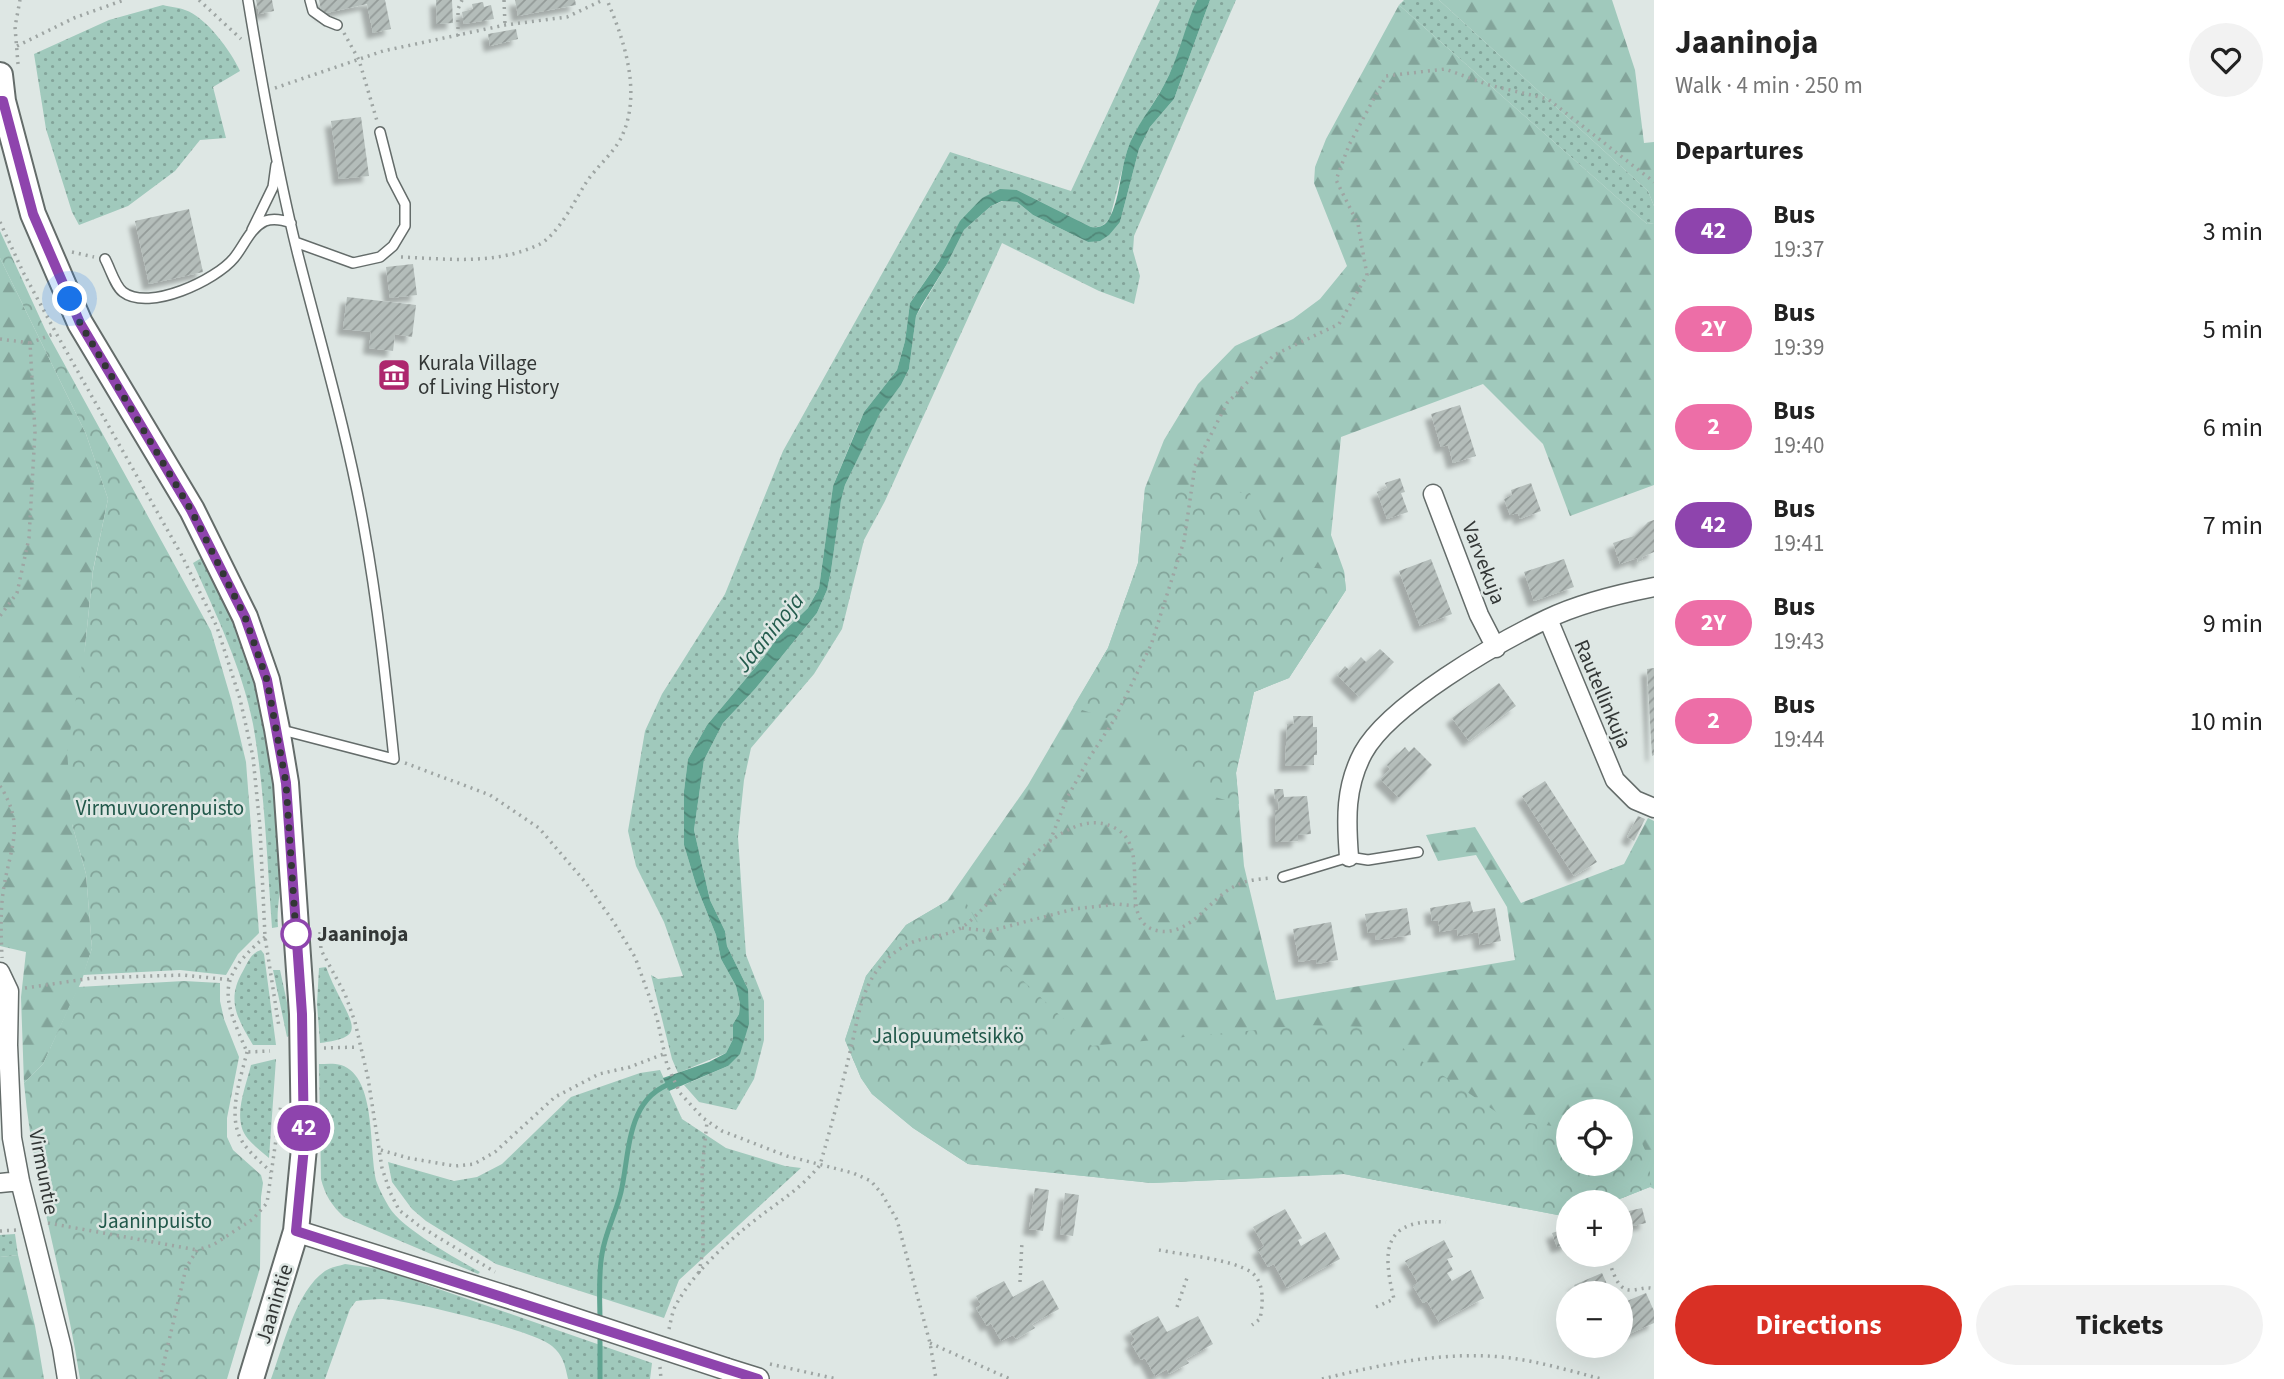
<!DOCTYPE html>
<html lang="en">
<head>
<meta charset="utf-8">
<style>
	:root { --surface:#fff; --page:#f2f2f2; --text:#222; --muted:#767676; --accent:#d93025 }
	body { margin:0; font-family:"Source Sans 3",sans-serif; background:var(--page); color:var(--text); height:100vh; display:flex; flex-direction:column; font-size:26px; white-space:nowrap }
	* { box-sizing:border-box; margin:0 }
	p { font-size:23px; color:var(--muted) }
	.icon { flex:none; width:38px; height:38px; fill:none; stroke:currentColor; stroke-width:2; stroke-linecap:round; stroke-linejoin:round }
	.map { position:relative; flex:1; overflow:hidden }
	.panel { display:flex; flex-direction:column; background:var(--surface); width:630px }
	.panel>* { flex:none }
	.badge { padding:0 14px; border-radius:23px; font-size:24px; line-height:46px }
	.buttons { position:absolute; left:1556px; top:1099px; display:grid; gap:14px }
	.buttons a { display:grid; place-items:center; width:77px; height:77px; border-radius:50%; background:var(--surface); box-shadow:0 7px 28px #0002; font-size:35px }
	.you { position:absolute; width:35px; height:35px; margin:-18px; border:5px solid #fff; border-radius:50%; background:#1a73e8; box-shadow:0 0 0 10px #1a73e833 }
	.map>.badge { position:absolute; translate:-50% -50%; box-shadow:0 0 0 4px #fff }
	h2 { padding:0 21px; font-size:26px; line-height:63px }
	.round { display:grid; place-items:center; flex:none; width:74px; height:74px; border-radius:37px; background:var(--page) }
	.overview { display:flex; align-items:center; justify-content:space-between; height:119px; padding:0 21px }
	h1 { font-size:33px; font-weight:700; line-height:52px }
	.button { display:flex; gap:14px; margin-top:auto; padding:14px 21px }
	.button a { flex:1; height:80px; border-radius:42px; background:var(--accent); color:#fff; font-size:28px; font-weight:700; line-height:80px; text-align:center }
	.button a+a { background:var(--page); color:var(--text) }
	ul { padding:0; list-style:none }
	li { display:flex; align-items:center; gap:21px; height:98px; padding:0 21px }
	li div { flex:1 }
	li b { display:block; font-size:26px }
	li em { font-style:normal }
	li .badge { min-width:77px; font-weight:700; text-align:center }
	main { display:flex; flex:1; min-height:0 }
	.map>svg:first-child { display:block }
</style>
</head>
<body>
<main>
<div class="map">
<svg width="1654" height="1379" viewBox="0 0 1654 1379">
	<defs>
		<pattern id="grass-dots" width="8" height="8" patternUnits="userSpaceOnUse" patternTransform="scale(1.75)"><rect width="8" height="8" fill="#a0c9bc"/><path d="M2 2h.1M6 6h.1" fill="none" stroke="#83a49a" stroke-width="1.8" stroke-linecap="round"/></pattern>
		<pattern id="forest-firs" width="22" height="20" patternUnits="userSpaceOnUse" patternTransform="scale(1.75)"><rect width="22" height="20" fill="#a0c9bc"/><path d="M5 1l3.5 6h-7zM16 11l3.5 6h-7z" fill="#83a49a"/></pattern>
		<pattern id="park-crowns" width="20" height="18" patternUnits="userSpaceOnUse" patternTransform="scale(1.75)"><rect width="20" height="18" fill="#a0c9bc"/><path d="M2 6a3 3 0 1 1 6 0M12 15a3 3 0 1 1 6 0" fill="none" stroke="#83a49a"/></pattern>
		<pattern id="water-waves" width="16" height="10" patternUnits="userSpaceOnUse" patternTransform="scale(1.75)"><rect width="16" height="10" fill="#60a491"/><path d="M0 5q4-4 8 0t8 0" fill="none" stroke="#508677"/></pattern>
		<pattern id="building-hatch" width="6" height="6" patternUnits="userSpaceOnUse" patternTransform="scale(1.75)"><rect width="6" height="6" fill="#b4bdba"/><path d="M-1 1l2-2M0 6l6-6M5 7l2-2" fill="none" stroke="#939a98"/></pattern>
		<filter id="shadow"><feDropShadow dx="-6" dy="6" stdDeviation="2" flood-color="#0004"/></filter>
	</defs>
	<rect width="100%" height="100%" fill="#dee7e4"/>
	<path fill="url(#grass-dots)" d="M1160 0H1197L1177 59 1163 87 1134 134 1127 151 1110 218C1104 225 1101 228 1091 227L1017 190 982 198 910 303 905 341 897 370 864 412 854 435 833 486 819 588 808 608 777 638 764 657 707 725 688 759 684 791V845L696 885 716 935 721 959 736 986 740 1004 739 1014 733 1024V1039L726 1053 678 1073 672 1059 651 975 658 979 683 976 664 922 636 866 628 831 645 731 662 694 725 594 783 451 950 152 1071 191Z
		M1210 0H1236L1134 236 1133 251 1140 276 1134 304 1099 291 1002 243 885 501 864 540 842 629 814 674 751 748 744 780 738 837 746 955 764 1001V1040L754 1079 736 1110 699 1102 684 1085 728 1066 748 989 727 946 725 931 710 900 694 830 704 760 723 723 755 689 817 613 827 590 831 571 841 499 845 485 880 412 901 385 909 369 916 316 947 264 964 230 991 206 1003 201 1017 202 1033 215 1088 242 1120 222 1139 149 1150 127 1174 99Z
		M1404 0H1439L1648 191 1654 206V223L1647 224 1399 5Z
		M163 5C170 7 178 7 185 10 206 17 231 51 240 71L213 87 226 138 200 140 175 171 128 206 79 225 72 212 46 129 34 54 109 20Z
		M203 557C229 609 252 662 265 718 275 767 278 819 281 868 282 888 276 907 278 927L272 928C267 860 265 791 253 724 242 668 216 614 193 563Z
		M261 950 264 954 276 1045H253C237 1018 226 1000 243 971 248 962 251 953 261 950Z
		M326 967C330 978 335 988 340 998 356 1029 361 1038 320 1043L317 1004 319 968Z
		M273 970H280L288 1007 291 1035 287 1037Z
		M276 1059 269 1158C262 1152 254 1146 248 1139 231 1119 246 1087 251 1065Z
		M319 1064C326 1064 334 1063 341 1065 378 1077 368 1154 377 1183 380 1191 385 1200 389 1207 401 1228 457 1259 480 1272L478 1274 344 1217C332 1206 325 1195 321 1179Z
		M660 1070 682 1119 726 1148 785 1166 801 1168 679 1280 664 1318 496 1264 426 1221 412 1209 392 1182 388 1162 454 1181 477 1177 502 1164 571 1097 640 1073Z
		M15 1234 18 1255 0 1257V1235Z
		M345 1264 381 1269 652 1363 650 1379H568C565 1365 563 1355 552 1346 532 1330 412 1301 383 1299 374 1299 365 1300 356 1301L350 1309 325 1379H271C283 1347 296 1291 325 1271 331 1267 339 1266 345 1264Z"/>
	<path fill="url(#forest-firs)" fill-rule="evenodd" d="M1439 0H1612L1635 70 1644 143 1654 142V206L1648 191Z
		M1399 5 1647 224 1654 223V485L1570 516 1543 444 1483 384 1341 437 1331 535 1344 571 1346 590 1289 678 1254 692 1236 773 1244 866 1276 1000 1515 960 1507 907 1476 855 1438 861 1426 835 1475 827 1521 903 1624 864 1648 818 1654 821V1189L1650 1187 1612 1202H1568V1217L1344 1174 1152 1183 968 1164 913 1128 872 1094 861 1078 845 1040 866 976 906 925 947 901 1028 785 1108 648 1138 563 1145 488 1164 440 1198 384 1235 346 1293 319 1320 299 1347 266 1314 183 1315 167 1326 139ZM1568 1111H1620V1164H1568Z
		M0 258 86 434 108 499 93 570 85 647 72 824 86 874 92 948 82 980 43 1064 24 1083 21 997 26 952 0 946Z
		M18 1255 35 1326 44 1379H0V1257Z"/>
	<path fill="url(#park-crowns)" d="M0 231 45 329 211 631 231 699 246 762 259 933 238 954 226 975 180 970 83 975 92 948 86 874 72 824 67 749 85 647 93 571 108 499 86 434 0 258Z
		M1145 488 1250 493 1287 565 1344 571 1346 590 1289 678 1254 692 1236 773 1239 804 1208 795 1134 727 1073 707 1108 648 1138 563Z
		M963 897 994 953 1092 1046 1307 1025 1372 1027 1508 1120 1568 1128V1164H1620L1621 1137 1641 1141 1650 1161V1187L1612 1202H1568V1217L1344 1174 1152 1183 968 1164 913 1128 872 1094 861 1078 845 1040 866 976 906 925 947 901Z
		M184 981 220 983V1001L224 1019 239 1057 227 1118V1137L233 1150 261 1175 263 1183 261 1197 260 1268 227 1379H80C65 1279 33 1184 24 1083L43 1064 78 987Z"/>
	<path fill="url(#water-waves)" d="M1197 0H1210L1174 99 1150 127 1139 149 1120 222 1109 235 1100 241 1088 242 1033 215 1017 202 1002 201 991 206 964 230 947 264 921 306 916 316 909 369 901 385 880 413 845 485 841 500 831 571 827 590 817 613 755 689 723 723 704 760 694 830 710 900 725 931 727 946 748 989 749 1024 740 1054 728 1066 669 1091 663 1078 709 1062 726 1053 733 1039V1024L739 1014 740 1004 736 986 721 959 716 935 696 885 684 845V791L688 759 707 725 764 657 777 638 808 608 819 588 833 486 864 412 897 370 905 341 910 303 939 261 960 221 982 198 1000 189 1017 190 1091 227C1099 228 1105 226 1109 219 1120 199 1120 173 1127 151 1135 126 1152 108 1164 85 1179 58 1184 28 1197 0Z"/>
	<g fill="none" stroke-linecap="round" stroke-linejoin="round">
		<path stroke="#60a491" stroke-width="5" d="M600 1323C600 1300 598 1276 602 1254 605 1233 616 1213 621 1192 630 1153 626 1097 673 1083
			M600 1379V1333"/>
	</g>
	<path fill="url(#building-hatch)" filter="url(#shadow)" d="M256 0H272L274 11 259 14Z
		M319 0H385L391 29 373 33 367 4 322 14Z
		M436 0H452L453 23 437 24Z
		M515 0H575L576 5 518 16Z
		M483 2 484 7 491 5 494 19 464 24 462 12 473 9 472 4Z
		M516 29 518 39 490 46 488 34Z
		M361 117 369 176 339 179 331 121Z
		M189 209 203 272 149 284 135 221Z
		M413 264 417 295 390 298 386 267Z
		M347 297 416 305 412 337 395 334 393 351 369 348 371 332 343 329Z
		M1460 405 1476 456 1453 463 1448 445 1441 447 1431 414Z
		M1400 478 1405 492 1401 493 1408 512 1387 519 1377 492 1387 488 1385 483Z
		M1531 483 1541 511 1520 519 1518 513 1510 515 1504 499 1512 495 1511 490Z
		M1654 520V552L1642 557 1643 560 1638 562 1637 558 1620 564 1613 543 1634 536 1648 522Z
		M1431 559 1452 614 1420 626 1399 571Z
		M1564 559 1574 587 1534 601 1524 572Z
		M1380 649 1394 662 1359 697 1337 675 1345 666 1349 670 1361 657 1366 662Z
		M1654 668V755L1652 756 1647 669Z
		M1499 683 1516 706 1469 741 1452 718Z
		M1293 716H1313V727H1317V755H1314V765L1285 766 1287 724H1294Z
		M1405 747 1409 752 1414 747 1432 765 1399 798 1380 779 1390 769 1387 765Z
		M1545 781 1597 862 1574 876 1522 796Z
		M1274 789H1283L1284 797 1307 796 1311 834 1298 835V841L1276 842 1275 810H1279L1278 799H1275Z
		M1638 816 1645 819 1634 841 1627 837Z
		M1470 901 1473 912 1495 908 1501 941 1480 945 1478 932 1458 936 1457 929 1440 932 1438 920 1432 921 1430 908Z
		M1407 908 1411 935 1376 940 1375 933H1368L1365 914Z
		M1331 922 1338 960 1317 964 1316 959 1299 962 1293 929Z
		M1035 1188 1049 1190 1043 1231 1029 1229Z
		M1065 1193 1079 1195 1073 1236 1060 1234Z
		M1642 1208 1646 1223 1620 1229V1213Z
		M1285 1209 1302 1238 1298 1240 1301 1246 1325 1232 1340 1259 1287 1288 1274 1264 1268 1267 1258 1250 1264 1246 1253 1227Z
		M1568 1228V1244L1557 1247 1552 1233Z
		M1444 1240 1453 1257 1447 1259 1453 1270 1447 1273 1452 1281 1471 1270 1484 1298 1439 1322 1427 1301 1423 1303 1413 1286 1418 1283 1405 1261Z
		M1602 1273 1611 1293H1578L1574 1285Z
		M1043 1280 1059 1309 1032 1324 1035 1328 1016 1339 1013 1335 1001 1341 991 1323 987 1326 976 1308 981 1305 976 1296 1004 1281 1013 1297Z
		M1646 1293 1654 1311V1323L1620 1338V1304Z
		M1158 1316 1167 1332 1198 1316 1213 1344 1186 1359 1189 1363 1169 1374 1167 1369 1155 1376 1145 1358 1141 1360 1131 1343 1135 1340 1130 1331Z"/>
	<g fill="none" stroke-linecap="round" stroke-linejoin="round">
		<defs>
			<path id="service" d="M248 0C262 85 277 171 298 255 321 345 348 436 364 528 378 605 386 682 394 759L278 729
				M310 0 313 11 327 21 337 25
				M252 230 273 187 276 165
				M295 242 353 263 380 257 393 246 405 226V204L392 179 380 132
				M105 259C110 268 115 286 123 292 149 312 216 280 234 258 244 246 250 228 265 221 274 218 283 220 291 223
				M1283 877 1349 857 1368 860 1418 852"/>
			<path id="minor" d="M1433 494 1479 615 1496 648
				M1548 619 1615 780 1635 800 1654 808
				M1349 857C1346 819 1345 787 1363 753 1389 705 1497 643 1547 619 1580 603 1618 594 1654 587
				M0 972 9 991 8 1045 12 1138 20 1181 62 1348 67 1379
				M0 1183 20 1181"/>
			<path id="tertiary" d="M296 1231 517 1300
				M726 1369 758 1379"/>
			<path id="secondary" d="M0 75 3 101 33 214 80 323 192 510 245 617 267 680 277 729 286 783 302 1014 304 1148 296 1231 251 1379"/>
		</defs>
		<use href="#service" stroke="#646c6a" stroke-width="12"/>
		<use href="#minor" stroke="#646c6a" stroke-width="21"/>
		<use href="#tertiary" stroke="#646c6a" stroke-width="24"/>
		<use href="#secondary" stroke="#646c6a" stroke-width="28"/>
		<path stroke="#9ea5a3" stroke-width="3.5" stroke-dasharray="2 5" stroke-linecap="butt" d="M199 0 241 39
			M504 0 505 25
			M344 33 359 60 377 121
			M458 36V9L462 0
			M17 46 74 18 124 0
			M18 64 15 27 20 0
			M275 88 383 51 505 25 567 17 603 0
			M0 222 23 272 56 333 181 554 217 627 240 699 253 757 260 827 265 937 279 1027
			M72 252 94 257
			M401 257C448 259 495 265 538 245 557 236 573 204 584 186 594 169 610 157 620 140 643 96 625 42 607 0
			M0 339 30 343 35 432 29 538 17 593 0 616
			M30 343 56 333
			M405 763 490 795 539 828 586 883 613 921 635 957 657 1018 667 1065 680 1093 703 1118 722 1131 787 1156 853 1173 871 1181 882 1194 897 1220 930 1343 936 1379
			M0 786C25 824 11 846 4 886 0 910 1 933 2 958
			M1050 841 1067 798 1088 760 1114 720 1151 645 1184 541 1195 466 1227 403 1274 355 1339 324 1367 275 1358 224 1336 180 1349 145 1386 76 1445 69 1489 85 1548 99 1654 182
			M962 928 990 931 1074 909 1118 904 1135 906
			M320 932 321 950 345 994 355 1022 368 1078 382 1168 390 1192 399 1210 418 1225 495 1272
			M265 937C215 979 223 997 247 1052L270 1051
			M25 988 93 978 183 975 231 980
			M324 1048 359 1047
			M247 1052C240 1082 224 1122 247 1148 254 1157 263 1164 271 1172
			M381 1150 408 1158 455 1166 474 1164 495 1152 555 1097 599 1074 630 1067 664 1054
			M48 1223 197 1250
			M0 1231 17 1230
			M1159 1250C1184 1255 1231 1259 1251 1272 1265 1282 1263 1304 1260 1319L1252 1325
			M1607 1255C1612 1267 1616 1291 1631 1290 1640 1290 1646 1286 1654 1289
			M699 1273 703 1250 702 1170 707 1122
			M1020 1282 1022 1241
			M1177 1307 1188 1275
			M1376 1307 1394 1299C1381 1247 1385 1218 1446 1222
			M669 1329C671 1321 672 1311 677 1303 694 1273 723 1246 750 1224 776 1203 799 1191 820 1165 831 1127 841 1090 850 1052 856 1029 859 1001 871 980 882 960 901 944 923 939 936 936 953 934 964 926 1000 899 1061 799 1115 828 1155 849 1113 923 1159 931 1191 936 1210 898 1235 886 1246 880 1259 879 1271 878
			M930 1343 1010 1379
			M770 1364 837 1379
			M660 1367 661 1379
			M160 1379 186 1268 197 1250 213 1245 253 1219 267 1203 281 1104
			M1322 1379C1384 1364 1447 1350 1511 1358 1540 1362 1572 1371 1601 1379"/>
		<use href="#service" stroke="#fff" stroke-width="9"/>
		<use href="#minor" stroke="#fff" stroke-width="18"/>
		<use href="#tertiary" stroke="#fff" stroke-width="21"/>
		<use href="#secondary" stroke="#fff" stroke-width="24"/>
		<defs>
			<path id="tertiary-bridge" d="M517 1300 726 1369"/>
		</defs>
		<use href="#tertiary-bridge" stroke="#646c6a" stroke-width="24" stroke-linecap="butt"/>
		<use href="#tertiary-bridge" stroke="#fff" stroke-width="21"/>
	</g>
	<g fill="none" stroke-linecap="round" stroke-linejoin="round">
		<defs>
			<path id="line" d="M0 101H3L33 214 80 323 191 510 245 617 267 680 286 783 302 1014 304 1147 296 1231 758 1379"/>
		</defs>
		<use href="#line" stroke="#fff" stroke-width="16"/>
		<use href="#line" stroke="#8e44ad" stroke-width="10"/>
		<path stroke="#333736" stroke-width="7" stroke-dasharray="0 12.6" d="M70 299 80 323 191 510 245 617 267 680 286 783 296 934"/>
	</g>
	<defs>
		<symbol id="museum-square" viewBox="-11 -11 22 22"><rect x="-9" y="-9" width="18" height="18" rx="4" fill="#ad276d" stroke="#dee7e4"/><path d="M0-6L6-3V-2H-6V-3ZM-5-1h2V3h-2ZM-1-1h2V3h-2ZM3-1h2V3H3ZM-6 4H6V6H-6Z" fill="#fff"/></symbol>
	</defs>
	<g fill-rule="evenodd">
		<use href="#museum-square" x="375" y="356" width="38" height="38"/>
	</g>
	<circle fill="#fff" stroke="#8e44ad" stroke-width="3.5" cx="296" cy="934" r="14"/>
	<g text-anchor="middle" stroke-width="5" stroke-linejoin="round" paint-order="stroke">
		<g font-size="21" fill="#333736" stroke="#dee7e4" text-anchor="start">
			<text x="418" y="370">Kurala Village<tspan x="418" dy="24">of Living History</tspan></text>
		</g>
		<g font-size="21" fill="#333736" stroke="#dee7e4">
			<text transform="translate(1484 563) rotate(69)" y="7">Varvekuja</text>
			<text transform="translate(1603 694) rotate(67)" y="7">Rautellinkuja</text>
			<text transform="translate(44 1172) rotate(79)" y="7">Virmuntie</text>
			<text transform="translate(274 1304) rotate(-73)" y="7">Jaanintie</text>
		</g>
		<g font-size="21" fill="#21584a" stroke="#dee7e4">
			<text x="160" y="815">Virmuvuorenpuisto</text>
			<text x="948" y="1043">Jalopuumetsikkö</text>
			<text x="155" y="1228">Jaaninpuisto</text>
		</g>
		<g font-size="21" font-weight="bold" fill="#333736" stroke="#dee7e4" text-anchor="start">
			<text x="317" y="941">Jaaninoja</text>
		</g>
		<g font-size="23" font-style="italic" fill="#255c4e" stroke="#dee7e4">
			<text transform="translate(769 632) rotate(-51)" y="8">Jaaninoja</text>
		</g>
	</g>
</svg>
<div class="buttons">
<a><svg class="icon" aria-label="locate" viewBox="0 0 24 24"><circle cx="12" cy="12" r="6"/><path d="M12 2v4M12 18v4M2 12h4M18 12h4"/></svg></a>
<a>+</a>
<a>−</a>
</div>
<div class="you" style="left:70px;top:299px"></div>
<b class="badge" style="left:304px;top:1128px;background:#8e44ad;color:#fff">42</b>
</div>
<section class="panel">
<div class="overview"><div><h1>Jaaninoja</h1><p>Walk · 4 min · 250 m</p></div><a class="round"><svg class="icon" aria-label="heart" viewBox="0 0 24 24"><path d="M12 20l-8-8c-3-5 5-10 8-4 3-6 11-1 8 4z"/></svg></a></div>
<h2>Departures</h2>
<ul>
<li><span class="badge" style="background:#8e44ad;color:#fff">42</span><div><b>Bus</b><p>19:37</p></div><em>3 min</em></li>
<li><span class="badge" style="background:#ed6ea7;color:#fff">2Y</span><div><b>Bus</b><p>19:39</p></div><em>5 min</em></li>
<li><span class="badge" style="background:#ed6ea7;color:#fff">2</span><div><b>Bus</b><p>19:40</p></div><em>6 min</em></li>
<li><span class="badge" style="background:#8e44ad;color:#fff">42</span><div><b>Bus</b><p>19:41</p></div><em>7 min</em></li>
<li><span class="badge" style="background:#ed6ea7;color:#fff">2Y</span><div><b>Bus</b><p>19:43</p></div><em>9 min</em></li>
<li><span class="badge" style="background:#ed6ea7;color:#fff">2</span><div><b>Bus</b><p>19:44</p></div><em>10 min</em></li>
</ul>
<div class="button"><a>Directions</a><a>Tickets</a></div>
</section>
</main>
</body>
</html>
